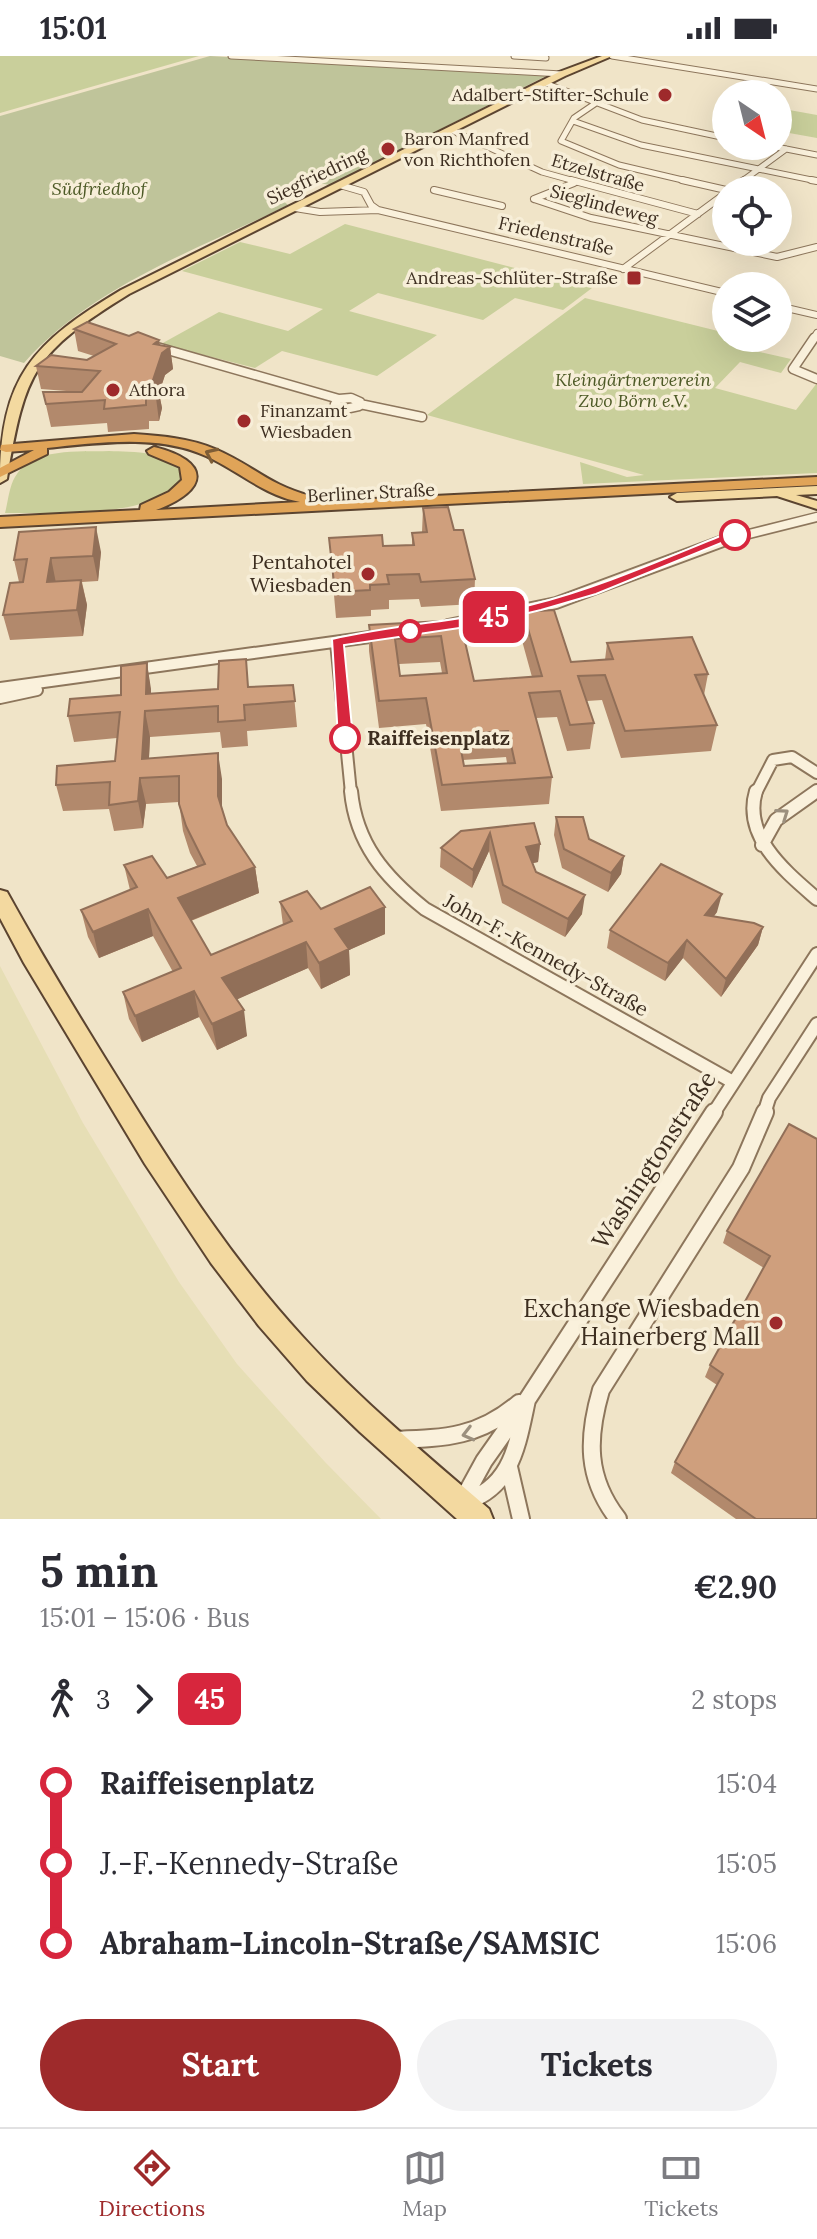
<!DOCTYPE html>
<html lang="en">
<head>
<meta charset="utf-8">
<style>
	:root { --surface:#fff; --page:#f2f2f3; --text:#2b2b33; --muted:#7c7c81; --line:#e1e1e2; --accent:#9e2a2b }
	body { margin:0; font-family:Lora,serif; background:var(--page); color:var(--text); height:100vh; display:flex; flex-direction:column; font-size:30px; white-space:nowrap }
	* { box-sizing:border-box; margin:0 }
	p { font-size:26px; color:var(--muted) }
	.icon { flex:none; width:44px; height:44px; fill:none; stroke:currentColor; stroke-width:2; stroke-linecap:round; stroke-linejoin:round }
	.map { position:relative; height:1463px; overflow:hidden }
	.details { display:flex; flex-direction:column; background:var(--surface); flex:1 }
	.details>* { flex:none }
	.badge { padding:0 16px; border-radius:12px; font-size:28px; line-height:52px }
	.needle { width:52px; rotate:145deg }
	.fabs { position:absolute; left:712px; top:24px; display:grid; gap:16px }
	.fabs a { display:grid; place-items:center; width:80px; height:80px; border-radius:50%; background:var(--surface); box-shadow:0 8px 32px #0002; font-size:40px }
	.map>.badge { position:absolute; translate:-50% -50%; box-shadow:0 0 0 4px #fff }
	.legs { display:flex; align-items:center; gap:12px; height:88px; padding:0 40px; font-size:26px }
	.legs p { margin-inline-start:auto }
	.summary { display:flex; align-items:center; justify-content:space-between; height:136px; padding:0 40px }
	h1 { font-size:44px; font-weight:700; line-height:60px }
	.cta { display:flex; gap:16px; margin-top:auto; padding:16px 40px }
	.cta a { flex:1; height:92px; border-radius:48px; background:var(--accent); color:#fff; font-size:32px; font-weight:700; line-height:92px; text-align:center }
	.cta a+a { background:var(--page); color:var(--text) }
	ul { padding:0 40px; list-style:none }
	li { display:flex; align-items:center; gap:28px; height:80px; font-size:30px }
	li i { display:grid; place-items:center; width:12px; height:100%; margin:0 10px; background:currentColor }
	li i::after { content:''; width:20px; height:20px; margin:-10px; border:6px solid; border-radius:50%; background:var(--surface) }
	li p { margin-inline-start:auto }
	li:first-child i { background:linear-gradient(#0000 50%,currentColor 0) }
	li:last-child i { background:linear-gradient(currentColor 50%,#0000 0) }
	.status { display:flex; justify-content:space-between; align-items:center; height:56px; padding:0 40px; background:var(--surface); direction:ltr }
	.status svg { height:22px; fill:currentColor }
	.menu { display:flex; justify-content:space-around; align-items:center; height:112px; border-top:2px solid var(--line); background:var(--surface); font-size:22px; color:var(--muted) }
	.menu a { display:grid; justify-items:center; gap:4px }
	.menu .selected { color:var(--accent) }
	.map>svg:first-child { display:block }
</style>
</head>
<body>
<div class="status"><b>15:01</b><svg viewBox="0 0 49 12"><path d="M0 12V9h3v3zM5 12V6h3v6zM10 12V3h3v9zM15 12V0h3v12zM26 1h20v11H26zM47 4h2v5h-2z"/></svg></div>
<div class="map">
<svg width="817" height="1463" viewBox="0 0 817 1463">
	<rect width="100%" height="100%" fill="#f0e4c8"/>
	<path fill="#e6deb5" d="M0 910 83 1067 179 1226 237 1308 325 1406 381 1463H0Z"/>
	<path fill="#c9cf9b" d="M0 0H199L0 57Z
		M778 52 817 59V82L778 75Z
		M345 168 592 232 563 254 515 242 483 264 378 237 349 255 437 279 377 320 282 295 255 312 161 288 219 256 288 275 323 253 182 215 240 186 290 198Z
		M585 242 726 277V282H735L729 289 791 303 781 317 740 306 715 332 796 354 817 327V417L583 428 580 406 627 421 644 419 427 359Z
		M109 395C131 396 175 394 184 420 161 464 50 456 5 457 8 446 9 431 15 421 32 391 79 396 109 395Z"/>
	<path fill="#bfc49a" d="M210 0 546 20 330 129 314 126 280 142 288 149C197 194 92 230 24 307L0 300V60Z"/>
	<g fill="none" stroke-linecap="round" stroke-linejoin="round">
		<defs>
			<path id="street-far5" d="M231 0 562 18
				M514 0 546 2
				M612 0 817 33
				M545 27 642 64 726 82
				M596 47 574 62 561 85 619 109 691 126
				M573 65 641 89 817 125
				M451 74 542 116 578 126
				M771 90 817 99
				M741 126 786 93"/>
			<path id="street-far4" d="M571 124 698 158
				M682 124 726 134
				M811 124 817 125
				M340 129 364 136 371 149 378 154
				M434 134 502 150
				M730 134 744 124
				M534 143 591 162 777 201 817 191
				M534 143 574 127
				M295 152 320 156 378 154 726 237
				M623 213 726 137
				M778 250 817 259
				M813 284 817 277"/>
			<path id="street-far3" d="M814 282 793 313 817 323
				M157 291 339 343
				M351 342 360 346 359 350 345 353 335 348 339 343Z
				M360 348 422 361
				M725 484 817 461"/>
			<path id="street-far2" d="M448 569 556 547 731 482
				M336 586 351 737
				M0 632 384 579
				M0 642 37 634
				M756 737 773 704 792 701 817 717
				M814 737 817 735"/>
			<path id="street-far1" d="M351 735C356 788 385 821 425 853L733 1026
				M756 735C742 781 786 816 817 843
				M762 789 776 764 817 735
				M713 1058 817 898
				M764 1058 769 1042 817 968"/>
			<path id="street" d="M527 1344C517 1390 512 1433 461 1447L484 1405Z
				M527 1344 714 1056
				M395 1384C446 1382 479 1381 519 1347
				M509 1411 521 1463
				M618 1463C586 1422 587 1382 601 1334L741 1112 765 1056"/>
			<path id="primary" d="M602 0H612L565 20 129 238C34 297 25 314 7 423L0 427C0 320 33 287 121 234L559 16Z
				M817 430V438L796 439 817 445V453L777 440 677 445 670 441 677 437Z
				M0 834 7 836C45 905 86 972 128 1039 180 1123 235 1207 302 1280 359 1343 425 1398 489 1453L493 1463H457L360 1376 307 1325 259 1270 211 1207 145 1108 24 907 0 862Z"/>
			<path id="highway" d="M134 378C162 380 189 382 215 393 253 409 268 429 311 440L312 446 817 421V429L0 471V461L140 454 141 449 169 436 182 424 180 411 149 398 147 395 154 391C211 405 210 434 156 454L300 446C263 439 239 415 206 400 158 378 98 387 47 392V398L0 421V412L34 394 6 396 0 394 1 389Z"/>
		</defs>
		<use href="#street-far5" stroke="#8d765c" stroke-width="7"/>
		<use href="#street-far4" stroke="#8d765c" stroke-width="8"/>
		<use href="#street-far3" stroke="#8d765c" stroke-width="11"/>
		<use href="#street-far2" stroke="#8d765c" stroke-width="14"/>
		<use href="#street-far1" stroke="#8d765c" stroke-width="16"/>
		<use href="#street" stroke="#8d765c" stroke-width="20"/>
		<use href="#primary" stroke="#5b4430" stroke-width="4"/>
		<use href="#highway" stroke="#5b4430" stroke-width="4"/>
		<use href="#street-far5" stroke="#faf1dc" stroke-width="5"/>
		<use href="#street-far4" stroke="#faf1dc" stroke-width="6"/>
		<use href="#street-far3" stroke="#faf1dc" stroke-width="8"/>
		<use href="#street-far2" stroke="#faf1dc" stroke-width="10"/>
		<use href="#street-far1" stroke="#faf1dc" stroke-width="12"/>
		<use href="#street" stroke="#faf1dc" stroke-width="16"/>
		<use href="#primary" fill="#f3d9a0" fill-rule="evenodd"/>
		<use href="#highway" fill="#e0a458" fill-rule="evenodd"/>
	</g>
	<path fill="#b2896c" fill-rule="evenodd" d="M74 273 159 284 160 289 170 291 173 313 165 319 159 337 162 352 159 365H149V373L108 376 107 367 51 371 43 336H79L41 333 36 310 87 304 94 300 78 295Z
		M423 452 454 474 475 523 474 548 421 551 419 543 389 544V553L371 554V560L336 562 329 482 383 490 412 489V477L422 476Z
		M101 496 98 525 82 526 87 549 83 580 10 584 3 559 19 526 14 504Z
		M523 556 571 606 605 604 607 587 708 618 704 639 717 669 711 695 621 702 602 644 587 645 594 667 590 693 567 695 557 661 536 662 552 721 549 748 441 755 426 668 379 672 369 595V569L460 564 474 625 532 621 521 581ZM440 606 442 617 400 620 399 608ZM506 701 507 707 464 710 463 704Z
		M147 607 151 638 293 629 297 671 247 675 248 690 222 692 220 676 150 681 149 702 222 723V752L227 769 255 811 259 837 191 865 211 899 283 869 280 846 321 853 385 851V878L349 894 350 919 321 933 308 912 237 943 247 980 217 994 199 961 142 986 129 963 123 936 173 916 153 880 99 902 88 881 81 854 130 834 124 809 167 822 197 810 190 797 183 775 179 746 146 748 143 772 114 775 109 753 63 755 56 729 115 705 117 682 74 686 68 660 121 639Z
		M556 761 589 783 624 800 621 818 608 836 562 812 554 779Z
		M534 767 540 788 538 806 533 807 536 816 582 858 565 881 502 847 489 795 472 832 440 811 441 792 461 775Z
		M717 856 714 860 763 871 758 889 721 941 683 902 665 925 607 892 610 874Z
		M789 1068 817 1463H736L671 1417 675 1406 717 1329 705 1321 710 1309 764 1212 723 1187 727 1175Z"/>
	<path fill="#916f58" d="M159 284 161 298 170 291 173 313 165 319 159 337 162 352 159 365 156 342 151 330 154 288Z
		M96 471 101 496 98 525 93 500Z
		M51 502 56 527 47 526Z
		M81 524 87 549 83 580 77 554Z
		M147 607 151 633V654L146 638Z
		M145 655 150 681 148 721 142 703Z
		M218 697 222 723V767L218 740Z
		M140 722 146 748 143 772 138 745Z
		M490 777 489 795 472 832 473 814Z
		M540 788 538 806 524 809 526 791Z
		M624 800 621 818 608 836 611 817Z
		M255 811 259 837 182 868 178 842Z
		M722 838 717 856 701 877 705 859Z
		M585 839 582 858 565 881 568 863Z
		M385 851V878L349 894 350 919 321 933 319 907 335 873Z
		M148 853 153 880 99 902 93 876Z
		M763 871 758 889 721 941 726 923Z
		M687 884 683 902 665 925 668 907Z
		M306 886 308 912 227 948 222 922Z
		M194 935 199 961 142 986 135 960Z
		M244 954 247 980 217 994 212 968Z"/>
	<path fill="#cf9f7d" stroke="#916f58" stroke-width="2" fill-rule="evenodd" d="M87 266 129 280 138 276 159 284 154 288 170 291 162 297 151 330 158 329 156 342H146V349L104 353 105 344 46 348 43 336H82L100 315 36 310 51 299 87 304 116 288 74 273Z
		M448 451 454 474H463L475 523 421 526 419 518 387 519 389 528 370 529V534L335 536 329 482 382 479 383 490 414 489 412 477 427 476 423 452Z
		M96 471 93 500 51 502 47 526 81 524 77 554 3 559 10 527 23 526 27 503 14 504 19 476Z
		M554 554 571 606 613 603 607 587 692 581 708 618 695 619 717 669 625 675 605 619 578 620 594 667 570 669 560 635 529 637 552 721 442 729 426 642 379 645 369 569 460 564 474 625 542 620 523 556ZM441 580 447 617 400 620 395 583ZM508 675 515 707 464 710 458 678Z
		M246 603 248 631 293 629 295 645 244 649 245 664 218 666V650L145 655 142 703 218 697V740L227 769 255 811 178 842 211 899 292 865 280 846 307 835 321 853 370 831 385 851 335 873 349 893 319 907 306 886 222 922 244 954 212 968 194 935 135 960 123 936 181 912 148 853 93 876 81 854 137 831 124 809 152 800 167 822 205 808 186 770 179 748V720L140 722 138 745 109 749 110 726 56 729 57 710 115 705 120 656 68 660 70 643 121 639V610L147 607 146 638 218 633 219 605Z
		M556 761H583L589 783 624 800 611 817 564 793Z
		M534 767 540 788 526 791 536 816 585 839 568 863 503 829 490 777 473 814 441 792 461 775Z
		M661 808 722 838 705 859 754 867 763 871 726 923 687 884 668 907 610 874Z
		M789 1068 817 1083V1463H756L675 1406 723 1318 710 1309 770 1200 727 1175Z"/>
	<defs><path id="oneway-chevron" d="M-2-3.5L2.5 0L-2 3.5" fill="none" stroke-width="1.6" stroke-linecap="round" stroke-linejoin="round" transform="scale(2)"/></defs>
	<use stroke="#7e5d36" href="#oneway-chevron" transform="translate(211 398) rotate(-155)"/>
	<g stroke="#9c907e">
		<use href="#oneway-chevron" transform="translate(783 758) rotate(-35)"/>
		<use href="#oneway-chevron" transform="translate(468 1378) rotate(166)"/>
	</g>
	<path fill="#d7263d" stroke="#fff" stroke-width="2" d="M730 476 741 479 596 538 541 554 473 570 344 589 353 682 345 686 338 682 332 583C397 568 464 565 530 549 599 532 665 502 730 476Z"/>
	<g fill="#9e2a2b" stroke="#f7eed8" stroke-width="3">
		<circle cx="665" cy="39" r="8"/>
		<circle cx="388" cy="93" r="8"/>
		<rect x="626" y="214" width="16" height="16" rx="4"/>
		<circle cx="113" cy="334" r="8"/>
		<circle cx="244" cy="365" r="8"/>
		<circle cx="368" cy="518" r="8"/>
		<circle cx="776" cy="1267" r="8"/>
	</g>
	<g fill="#fff" stroke="#d7263d" stroke-width="4">
		<circle cx="735" cy="479" r="14"/>
		<circle cx="410" cy="575" r="10"/>
		<circle cx="345" cy="682" r="14"/>
	</g>
	<g text-anchor="middle" stroke-width="7" stroke-linejoin="round" paint-order="stroke">
		<g font-size="18" fill="#3d2e20" stroke="#f7eed8" text-anchor="start">
			<text x="649" y="45" text-anchor="end">Adalbert-Stifter-Schule</text>
			<text x="404" y="89">Baron Manfred<tspan x="404" dy="21">von Richthofen</tspan></text>
			<text x="618" y="228" text-anchor="end">Andreas-Schlüter-Straße</text>
			<text x="129" y="340">Athora</text>
			<text x="260" y="361">Finanzamt<tspan x="260" dy="21">Wiesbaden</tspan></text>
		</g>
		<g font-size="18" fill="#3d2e20" stroke="#f7eed8">
			<text transform="translate(598 117) rotate(16)" y="6">Etzelstraße</text>
			<text transform="translate(317 120) rotate(-26)" y="6">Siegfriedring</text>
			<text transform="translate(604 149) rotate(15)" y="6">Sieglindeweg</text>
			<text transform="translate(556 180) rotate(13)" y="6">Friedenstraße</text>
			<text transform="translate(371 437) rotate(-3)" y="6">Berliner Straße</text>
		</g>
		<g font-size="18" font-style="italic" fill="#4d5a26" stroke="#f7eed8">
			<text x="99" y="139">Südfriedhof</text>
			<text x="633" y="330">Kleingärtnerverein<tspan x="633" dy="21">Zwo Börn e.V.</tspan></text>
		</g>
		<g font-size="20" fill="#3d2e20" stroke="#f7eed8" text-anchor="end">
			<text x="352" y="513">Pentahotel<tspan x="352" dy="23">Wiesbaden</tspan></text>
		</g>
		<g font-size="20" font-weight="bold" fill="#3d2e20" stroke="#f7eed8" text-anchor="start">
			<text x="367" y="689">Raiffeisenplatz</text>
		</g>
		<g font-size="20" fill="#3d2e20" stroke="#f7eed8">
			<text transform="translate(546 899) rotate(29)" y="7">John-F.-Kennedy-Straße</text>
		</g>
		<g font-size="24" fill="#3d2e20" stroke="#f7eed8">
			<text transform="translate(654 1104) rotate(-57)" y="8">Washingtonstraße</text>
		</g>
		<g font-size="24" fill="#3d2e20" stroke="#f7eed8" text-anchor="end">
			<text x="760" y="1261">Exchange Wiesbaden<tspan x="760" dy="28">Hainerberg Mall</tspan></text>
		</g>
	</g>
</svg>
<div class="fabs">
<a><svg class="needle" viewBox="-14 -14 28 28"><path d="M0-13l5 13h-10z" fill="#e53935"/><path d="M0 13l5-13h-10z" fill="#7c7c81"/></svg></a>
<a><svg class="icon" aria-label="locate" viewBox="0 0 24 24"><circle cx="12" cy="12" r="6"/><path d="M12 2v4M12 18v4M2 12h4M18 12h4"/></svg></a>
<a><svg class="icon" aria-label="layers" viewBox="0 0 24 24"><path d="M12 4l9 5-9 5-9-5zM3 14l9 5 9-5"/></svg></a>
</div>
<b class="badge" style="left:494px;top:561px;background:#d7263d;color:#fff">45</b>
</div>
<section class="details">
<div class="summary"><div><h1>5 min</h1><p>15:01 – 15:06 · Bus</p></div><b>€2.90</b></div>
<div class="legs"><svg class="icon" aria-label="walk" viewBox="0 0 24 24"><circle cx="13" cy="4" r="2"/><path d="M13 8l-2 6 4 7M11 14l-3 7M7 12l3-4h3l4 4"/></svg>3<svg class="icon" aria-label="forward" viewBox="0 0 24 24"><path d="M9 5l7 7-7 7"/></svg><b class="badge" style="background:#d7263d;color:#fff">45</b><p>2 stops</p></div>
<ul>
<li><i style="color:#d7263d"></i><b>Raiffeisenplatz</b><p>15:04</p></li>
<li><i style="color:#d7263d"></i><span>J.-F.-Kennedy-Straße</span><p>15:05</p></li>
<li><i style="color:#d7263d"></i><b>Abraham-Lincoln-Straße/SAMSIC</b><p>15:06</p></li>
</ul>
<div class="cta"><a>Start</a><a>Tickets</a></div>
</section>
<nav class="menu">
<a class="selected"><svg class="icon" aria-label="directions" viewBox="0 0 24 24"><path d="M12 3l9 9-9 9-9-9zM9 14v-3h6M13 9l2 2-2 2"/></svg>Directions</a>
<a><svg class="icon" aria-label="map" viewBox="0 0 24 24"><path d="M3 6l6-2 6 2 6-2v14l-6 2-6-2-6 2zM9 4v14M15 6v14"/></svg>Map</a>
<a><svg class="icon" aria-label="tickets" viewBox="0 0 24 24"><path d="M3 7h18v10H3zM15 7v10"/></svg>Tickets</a>
</nav>
</body>
</html>
